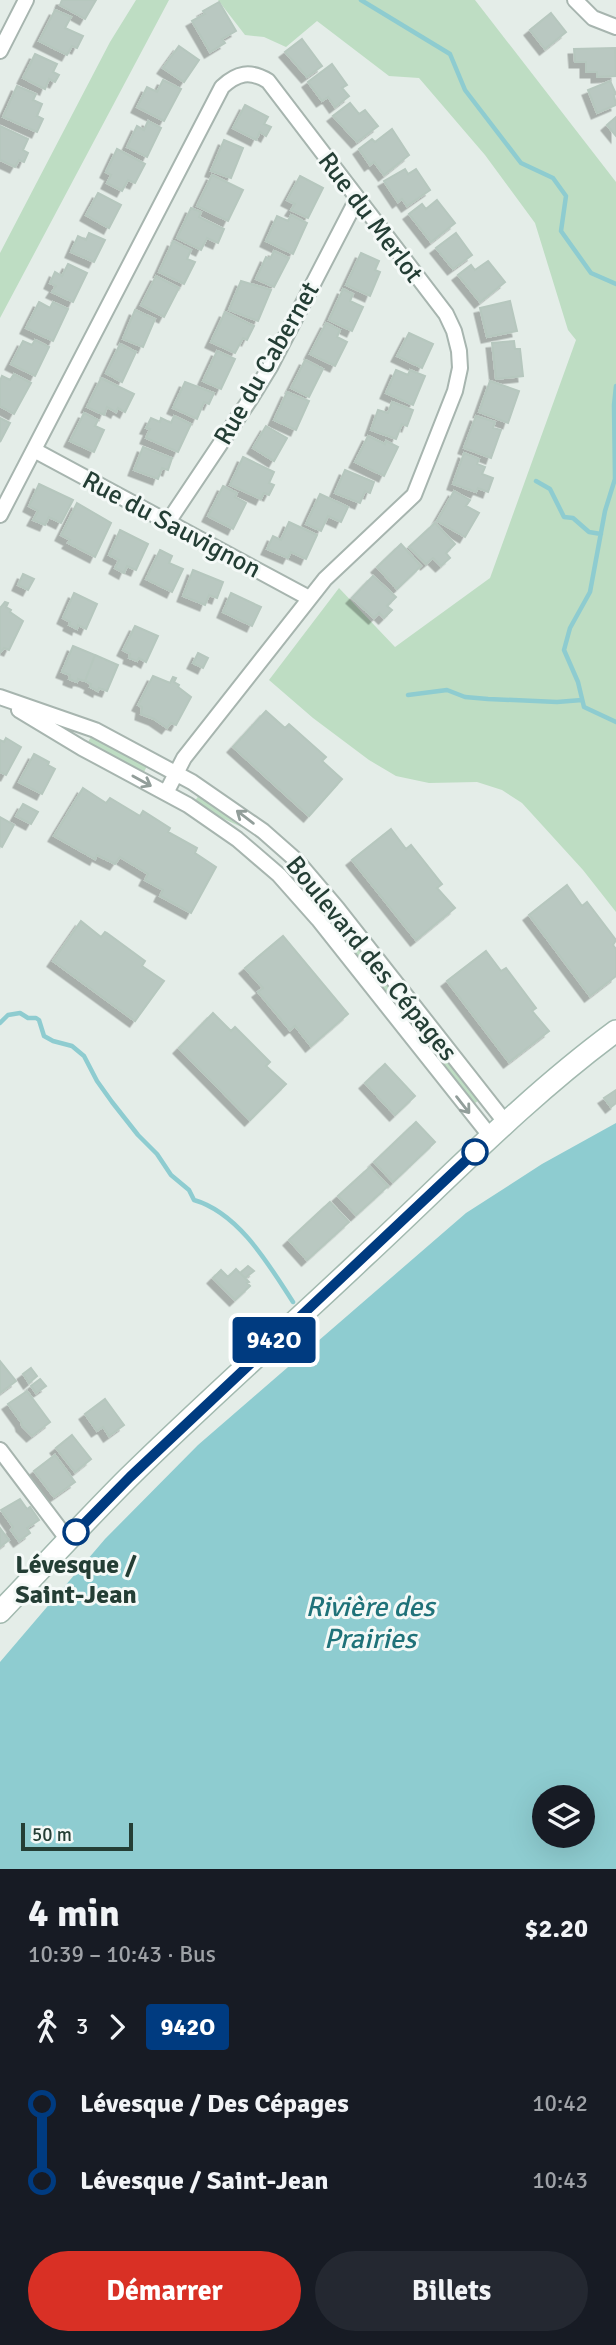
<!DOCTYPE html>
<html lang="fr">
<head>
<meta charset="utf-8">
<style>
	:root { --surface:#171b24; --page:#242831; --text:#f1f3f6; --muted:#9ea1a6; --accent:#d93025 }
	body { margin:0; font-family:Signika,sans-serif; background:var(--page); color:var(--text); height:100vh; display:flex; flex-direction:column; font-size:26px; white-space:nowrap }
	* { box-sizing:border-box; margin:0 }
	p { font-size:23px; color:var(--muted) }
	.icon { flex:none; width:38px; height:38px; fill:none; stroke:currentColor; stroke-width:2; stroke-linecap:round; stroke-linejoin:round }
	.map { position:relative; height:1869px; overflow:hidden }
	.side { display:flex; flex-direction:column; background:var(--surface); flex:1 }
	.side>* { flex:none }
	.badge { padding:0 14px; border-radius:5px; font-size:24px; line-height:46px }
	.fabs { position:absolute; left:532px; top:1785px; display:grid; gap:14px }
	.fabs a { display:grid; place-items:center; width:63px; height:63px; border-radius:50%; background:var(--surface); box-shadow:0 7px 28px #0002; font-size:35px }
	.scale { position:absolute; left:21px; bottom:18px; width:112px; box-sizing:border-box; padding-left:7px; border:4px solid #243e35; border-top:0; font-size:19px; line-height:24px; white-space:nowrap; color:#243e35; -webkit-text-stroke:5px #f4f9f7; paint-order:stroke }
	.map>.badge { position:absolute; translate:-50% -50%; box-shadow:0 0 0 4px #fff }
	.legs { display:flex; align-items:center; gap:10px; height:77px; padding:0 28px; font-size:23px }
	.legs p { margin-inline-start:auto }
	.headline { display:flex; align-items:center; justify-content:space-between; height:119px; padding:0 28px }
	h1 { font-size:38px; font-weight:700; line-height:52px }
	.cta { display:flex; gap:14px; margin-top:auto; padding:14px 28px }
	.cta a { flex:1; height:80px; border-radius:42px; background:var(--accent); color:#fff; font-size:28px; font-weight:700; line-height:80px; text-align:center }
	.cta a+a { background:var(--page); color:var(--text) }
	ul { padding:0 28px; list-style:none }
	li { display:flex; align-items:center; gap:24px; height:77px; font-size:26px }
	li i { display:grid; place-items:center; width:10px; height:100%; margin:0 9px; background:currentColor }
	li i::after { content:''; width:18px; height:18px; margin:-9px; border:5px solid; border-radius:50%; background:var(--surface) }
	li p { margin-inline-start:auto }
	li:first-child i { background:linear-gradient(#0000 50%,currentColor 0) }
	li:last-child i { background:linear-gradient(currentColor 50%,#0000 0) }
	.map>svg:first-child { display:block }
</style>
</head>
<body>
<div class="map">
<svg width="616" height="1869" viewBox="0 0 616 1869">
	<defs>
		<filter id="shadow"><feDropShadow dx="-5.5" dy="5.5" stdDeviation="0" flood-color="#0004"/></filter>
	</defs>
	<rect width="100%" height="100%" fill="#e4ede8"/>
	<path fill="#beddc3" d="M136 0H169L0 318V253L110 42Z
		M218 0H475L616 182V912L583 870 522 803 502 790 477 782 429 783 396 776 369 760 313 718 269 680 339 588 395 647 490 578 576 340 568 330 535 223 485 155 419 78 389 76 317 21 286 47 264 37 245 35Z
		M92 735 148 764 143 774 87 744Z
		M200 794 248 826 246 829 211 813 194 802Z
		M316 903 349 933 479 1100 470 1107 314 904Z"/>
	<path fill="#8eccd0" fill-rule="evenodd" d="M616 1123V1869H0V1662L105 1539 198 1445 466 1213 542 1164ZM544 1797H583V1836H544Z"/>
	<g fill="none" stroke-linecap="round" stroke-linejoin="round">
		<path stroke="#8eccd0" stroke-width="4.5" d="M361 0 450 54 465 90 521 163 553 178 566 196 561 231 591 273 616 284
			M616 386 614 405 615 479 605 511 590 592 570 628 564 650 578 682 584 707 616 722
			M536 481 550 489 564 517 573 518 589 532 601 534
			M408 695 447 690 465 697 488 699 557 702 582 700
			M0 1023 8 1015 20 1013 28 1018H36L39 1020 44 1036 53 1041 72 1046 84 1056 97 1081 112 1102 138 1135 157 1154 171 1175 189 1190 194 1200C239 1213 269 1265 293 1302"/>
	</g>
	<path fill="#b9c8c1" stroke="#b6c7be" stroke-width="2" filter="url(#shadow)" d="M62 0H96L85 19 60 5Z
		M219 2 236 31 222 39 225 43 210 52 192 21 205 14 203 11Z
		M55 10 71 17 65 28 83 36 77 48 72 46 67 55 39 41Z
		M551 13 566 32 545 49 530 30Z
		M302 39 322 66 307 77 285 52Z
		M179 46 199 60 184 82 163 68Z
		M615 48 616 76 597 77V72H586V62H575L574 49Z
		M35 54 57 64 53 72 59 75 55 82 49 79 45 89 23 78Z
		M332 64 347 85 342 88 349 96 335 107 328 97 322 101 308 82Z
		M163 80 181 89 164 121 137 107 147 87 157 92Z
		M610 81 616 94 614 95 616 105 597 113 588 90Z
		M17 86 36 94 33 100 42 104 37 116 43 119 37 132 3 117Z
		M350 103 359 114 365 110 378 126 357 142 333 116Z
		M245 105 268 117 264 124 271 127 266 136 260 132 256 140 233 128Z
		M616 117V136L607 125Z
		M148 121 161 128 147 157 127 147 137 126 144 130Z
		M0 126 28 139 23 150 28 153 24 162 19 160 15 167 0 160Z
		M392 129 409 155 384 175 374 162 370 165 359 149 372 139 375 142Z
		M224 140 243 148 231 178 211 171Z
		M117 149 145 164 135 183 128 180 122 191 107 183 111 175 106 172Z
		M405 169 408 174 416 169 430 190 407 206 402 199 398 202 384 181Z
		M212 175 243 190 228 221 197 206Z
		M300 176 323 188 308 218 291 210 295 204 287 200Z
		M98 193 121 205 109 228 86 215Z
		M437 200 455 223 431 242 409 214 422 204 426 209Z
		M191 208 201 212 199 217 224 229 218 243 207 238 201 250 177 238Z
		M291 215 307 223 293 254 266 241 277 216 288 221Z
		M89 233 105 240 94 262 71 252 78 236 86 240Z
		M456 233 472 255 453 269 436 248Z
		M173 241 191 250 187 259 195 262 184 284 159 272Z
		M274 251 289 258 274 287 256 279 266 257 270 259Z
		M361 253 379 261 375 270 380 272 370 296 346 285Z
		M488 261 505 282 480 302 458 275 471 265 475 270Z
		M68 264 87 273 73 302 52 292 56 286 50 283 55 272 62 276Z
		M156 276 179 288 164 317 141 305Z
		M241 281 271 290 258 321 229 310Z
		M343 289 353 294 350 301 363 307 352 331 329 320Z
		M510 301 517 331 487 337 480 308Z
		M39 302 50 308 53 302 68 309 53 341 26 328Z
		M135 310 155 319 143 347 123 339Z
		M225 312 254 326 247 340 243 338 235 353 211 342Z
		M326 323 340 330 337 337 347 342 335 366 310 354Z
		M409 333 433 344 422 368 397 356Z
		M35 340 49 347 35 376 11 364 23 341 32 345Z
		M514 341 515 349H520L523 376 496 379 492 343Z
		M120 344 136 352 122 382 106 373Z
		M217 351 235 359 221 389 203 381Z
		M305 360 323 369 309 397 291 388Z
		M396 370 408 375 410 370 425 376 413 405 386 393Z
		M14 374 31 383 14 414 0 406V381L2 376 10 380Z
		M101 378 134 394 125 412 118 408 116 412 107 407 104 415 87 407Z
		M490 381 519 391 508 423 479 412Z
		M185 382 214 393 209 404 204 402 197 419 173 408Z
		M287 392 309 401 296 430 274 420Z
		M392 402 413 410 407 426 402 424 396 439 371 430 378 410 388 413Z
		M84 413 98 420 95 426 104 430 94 452 70 441Z
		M174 416 191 424 178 452 146 438 150 429 146 428 151 418 160 422 161 418 171 423Z
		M476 416 495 422 493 428 501 430 491 458 464 448Z
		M0 418 10 423 0 442Z
		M266 426 287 438 274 461 253 448Z
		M368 436 385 444 386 441 398 447 384 476 355 462Z
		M143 447 172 458 168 470 162 468 158 479 134 470Z
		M464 453 479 459 477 464 485 467 482 474 493 478 488 492 478 488 476 492 453 484Z
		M243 457 274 472 269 483 274 485 269 495 264 493 261 499 230 485Z
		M345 470 374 482 370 493 365 491 360 503 335 493Z
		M39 484 73 500 61 523 49 517 45 525 33 520 38 511 29 506Z
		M223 486 237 493 235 497 246 503 233 529 208 516Z
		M454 491 470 500 466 506 479 513 465 537 437 521Z
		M320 494 348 507 341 522 328 516 321 531 306 524Z
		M77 503 111 523 95 557 68 543 70 540 61 535Z
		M289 522 317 535 306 559 291 552 288 558 267 549 273 536 281 540Z
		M435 523 455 544 446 553 450 558 441 566 433 558 426 564 409 547Z
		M120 530 148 544 136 570 127 566 124 573 115 568 119 560 109 555Z
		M401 544 421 566 397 589 377 567Z
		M160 550 172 556 169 563 183 569 172 592 146 579Z
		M193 570 223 582 217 598 209 595 205 605 183 596Z
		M23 574 34 579 28 590 18 585Z
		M373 576 396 597 387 606 392 610 384 618 379 613 374 618 352 598Z
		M74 593 97 604 86 629 78 625 77 629 69 625 70 622 63 618Z
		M231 593 261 607 252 626 223 612Z
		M5 602 8 603 6 607 11 610 10 612 23 621 9 650 4 648 0 653V608Z
		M135 626 158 636 146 662 139 658 137 661 129 658 130 654 123 650Z
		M73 646 95 655 85 681 78 679 77 682 74 681 69 679 70 675 62 672Z
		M198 653 208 658 203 668 193 663Z
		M95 655 118 665 107 691 99 688 98 691 90 687 91 684 85 681Z
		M153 676 170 683 173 677 176 678 174 682 179 685 178 687 191 697 176 725 171 723 167 728 154 719 141 714 142 707 138 705Z
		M266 711 285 728 289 724 326 757 322 761 342 779 309 816 233 747Z
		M6 738 21 747 6 775 0 772V740L4 742Z
		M34 754 49 762 48 765 55 769 42 794 19 782Z
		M83 788 106 803 110 798 140 816 143 811 170 828 168 832 197 848 195 853 216 867 191 913 160 896 163 890 145 880 148 874 120 857 115 864 97 855 95 859 54 836Z
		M23 804 38 812 31 824 16 816Z
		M0 817 14 825 2 847 0 846Z
		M391 829 406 849 411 845 442 884 437 888 455 908 416 940 352 860Z
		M567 885 582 906 587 902 616 940 613 945 616 949V976L590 996 529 915Z
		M81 921 101 937 105 932 107 933 145 961 142 966 164 981 135 1021 53 961Z
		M283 936 348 1014 311 1046 295 1026 290 1030 258 992 263 988 245 968Z
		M486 951 501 971 506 968 536 1008 532 1011 549 1031 509 1062 447 981Z
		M213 1013 231 1031 235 1027 270 1062 266 1066 286 1084 250 1120 179 1048Z
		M385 1064 415 1096 395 1115 365 1083Z
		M616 1090V1103L611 1107 604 1098Z
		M416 1122 435 1142 393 1182 374 1162Z
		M370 1167 388 1186 356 1215 338 1196Z
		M330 1202 349 1222 307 1260 289 1240Z
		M248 1266 254 1271 245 1278 240 1273Z
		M236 1269 249 1282 247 1283 250 1286 235 1300 213 1278 221 1270 228 1277Z
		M0 1361 16 1381 0 1393Z
		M31 1368 37 1376 29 1383 23 1374Z
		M40 1379 46 1386 36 1393 31 1386Z
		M27 1391 50 1422 32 1436 22 1426 21 1422 8 1404Z
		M105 1399 124 1425 109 1436 103 1427 97 1431 85 1414Z
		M72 1435 91 1459 75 1472 56 1448Z
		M55 1455 75 1482 54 1497 34 1471Z
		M20 1499 27 1509 30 1507 39 1520 27 1528 30 1533 19 1541 11 1530 13 1527 1 1510Z
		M0 1528 9 1540 0 1547Z"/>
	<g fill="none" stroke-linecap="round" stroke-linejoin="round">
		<defs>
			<path id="street" d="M575 0 593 18 616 27
				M0 51 26 0
				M34 450 309 598
				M0 515 222 87C237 73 250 70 268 81L446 314 454 331 459 351 460 368 455 391 414 495 325 579 184 758 166 793
				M168 522 251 398 270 367 357 199
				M0 697 95 730 192 782 263 831 297 861 337 908 505 1122
				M19 710 82 748 188 805 237 839 279 875 318 919 491 1137
				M0 1450 68 1540"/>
			<path id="secondary" d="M0 1612C43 1567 85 1521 128 1478 205 1402 286 1331 364 1257 447 1180 525 1098 616 1031"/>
		</defs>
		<use href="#street" stroke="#a7b5af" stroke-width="18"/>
		<use href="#secondary" stroke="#a2b9af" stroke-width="24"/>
		<use href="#street" stroke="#fff" stroke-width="14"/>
		<use href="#secondary" stroke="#fff" stroke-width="21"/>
	</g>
	<defs><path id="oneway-shaft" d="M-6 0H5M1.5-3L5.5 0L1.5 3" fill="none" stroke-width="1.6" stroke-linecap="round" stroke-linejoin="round" transform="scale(1.75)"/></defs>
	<g stroke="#929e9a">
		<use href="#oneway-shaft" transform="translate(142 781) rotate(29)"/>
		<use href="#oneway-shaft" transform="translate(245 817) rotate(-143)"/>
		<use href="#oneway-shaft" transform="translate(463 1105) rotate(52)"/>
	</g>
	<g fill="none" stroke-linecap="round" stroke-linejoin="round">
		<defs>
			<path id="line-1" d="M76 1532 130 1477 475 1152"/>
		</defs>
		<use href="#line-1" stroke="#fff" stroke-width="16"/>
		<use href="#line-1" stroke="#003b80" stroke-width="10"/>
	</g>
	<g fill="#fff" stroke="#003b80" stroke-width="3.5">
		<circle cx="475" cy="1152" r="12"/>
		<circle cx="76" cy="1532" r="12"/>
	</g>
	<g text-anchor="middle" stroke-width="6" stroke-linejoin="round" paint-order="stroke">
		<g font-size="26" fill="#243e35" stroke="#f4f9f7">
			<text transform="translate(371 217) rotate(53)" y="9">Rue du Merlot</text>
			<text transform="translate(266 363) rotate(-60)" y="9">Rue du Cabernet</text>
			<text transform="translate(172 524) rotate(28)" y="9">Rue du Sauvignon</text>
			<text transform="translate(372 958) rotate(51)" y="9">Boulevard des Cépages</text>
		</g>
		<g font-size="26" font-weight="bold" fill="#243e35" stroke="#f4f9f7">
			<text x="76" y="1573">Lévesque /<tspan x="76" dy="30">Saint-Jean</tspan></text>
		</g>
		<g font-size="28" font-style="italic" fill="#1f7279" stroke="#f4f9f7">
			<text x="370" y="1616">Rivière des<tspan x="370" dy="32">Prairies</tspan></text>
		</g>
	</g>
</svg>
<div class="fabs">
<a><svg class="icon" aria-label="layers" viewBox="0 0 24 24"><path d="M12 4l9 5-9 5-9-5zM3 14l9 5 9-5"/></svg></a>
</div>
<div class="scale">50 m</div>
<b class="badge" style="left:274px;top:1340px;background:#003b80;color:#fff">942O</b>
</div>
<section class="side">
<div class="headline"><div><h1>4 min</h1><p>10:39 – 10:43 · Bus</p></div><b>$2.20</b></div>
<div class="legs"><svg class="icon" aria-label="walk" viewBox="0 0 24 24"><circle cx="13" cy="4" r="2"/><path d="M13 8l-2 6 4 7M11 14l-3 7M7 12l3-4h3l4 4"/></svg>3<svg class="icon" aria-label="forward" viewBox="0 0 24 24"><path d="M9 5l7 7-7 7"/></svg><b class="badge" style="background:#003b80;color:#fff">942O</b></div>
<ul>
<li><i style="color:#003b80"></i><b>Lévesque / Des Cépages</b><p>10:42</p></li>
<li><i style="color:#003b80"></i><b>Lévesque / Saint-Jean</b><p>10:43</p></li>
</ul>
<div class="cta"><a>Démarrer</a><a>Billets</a></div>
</section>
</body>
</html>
